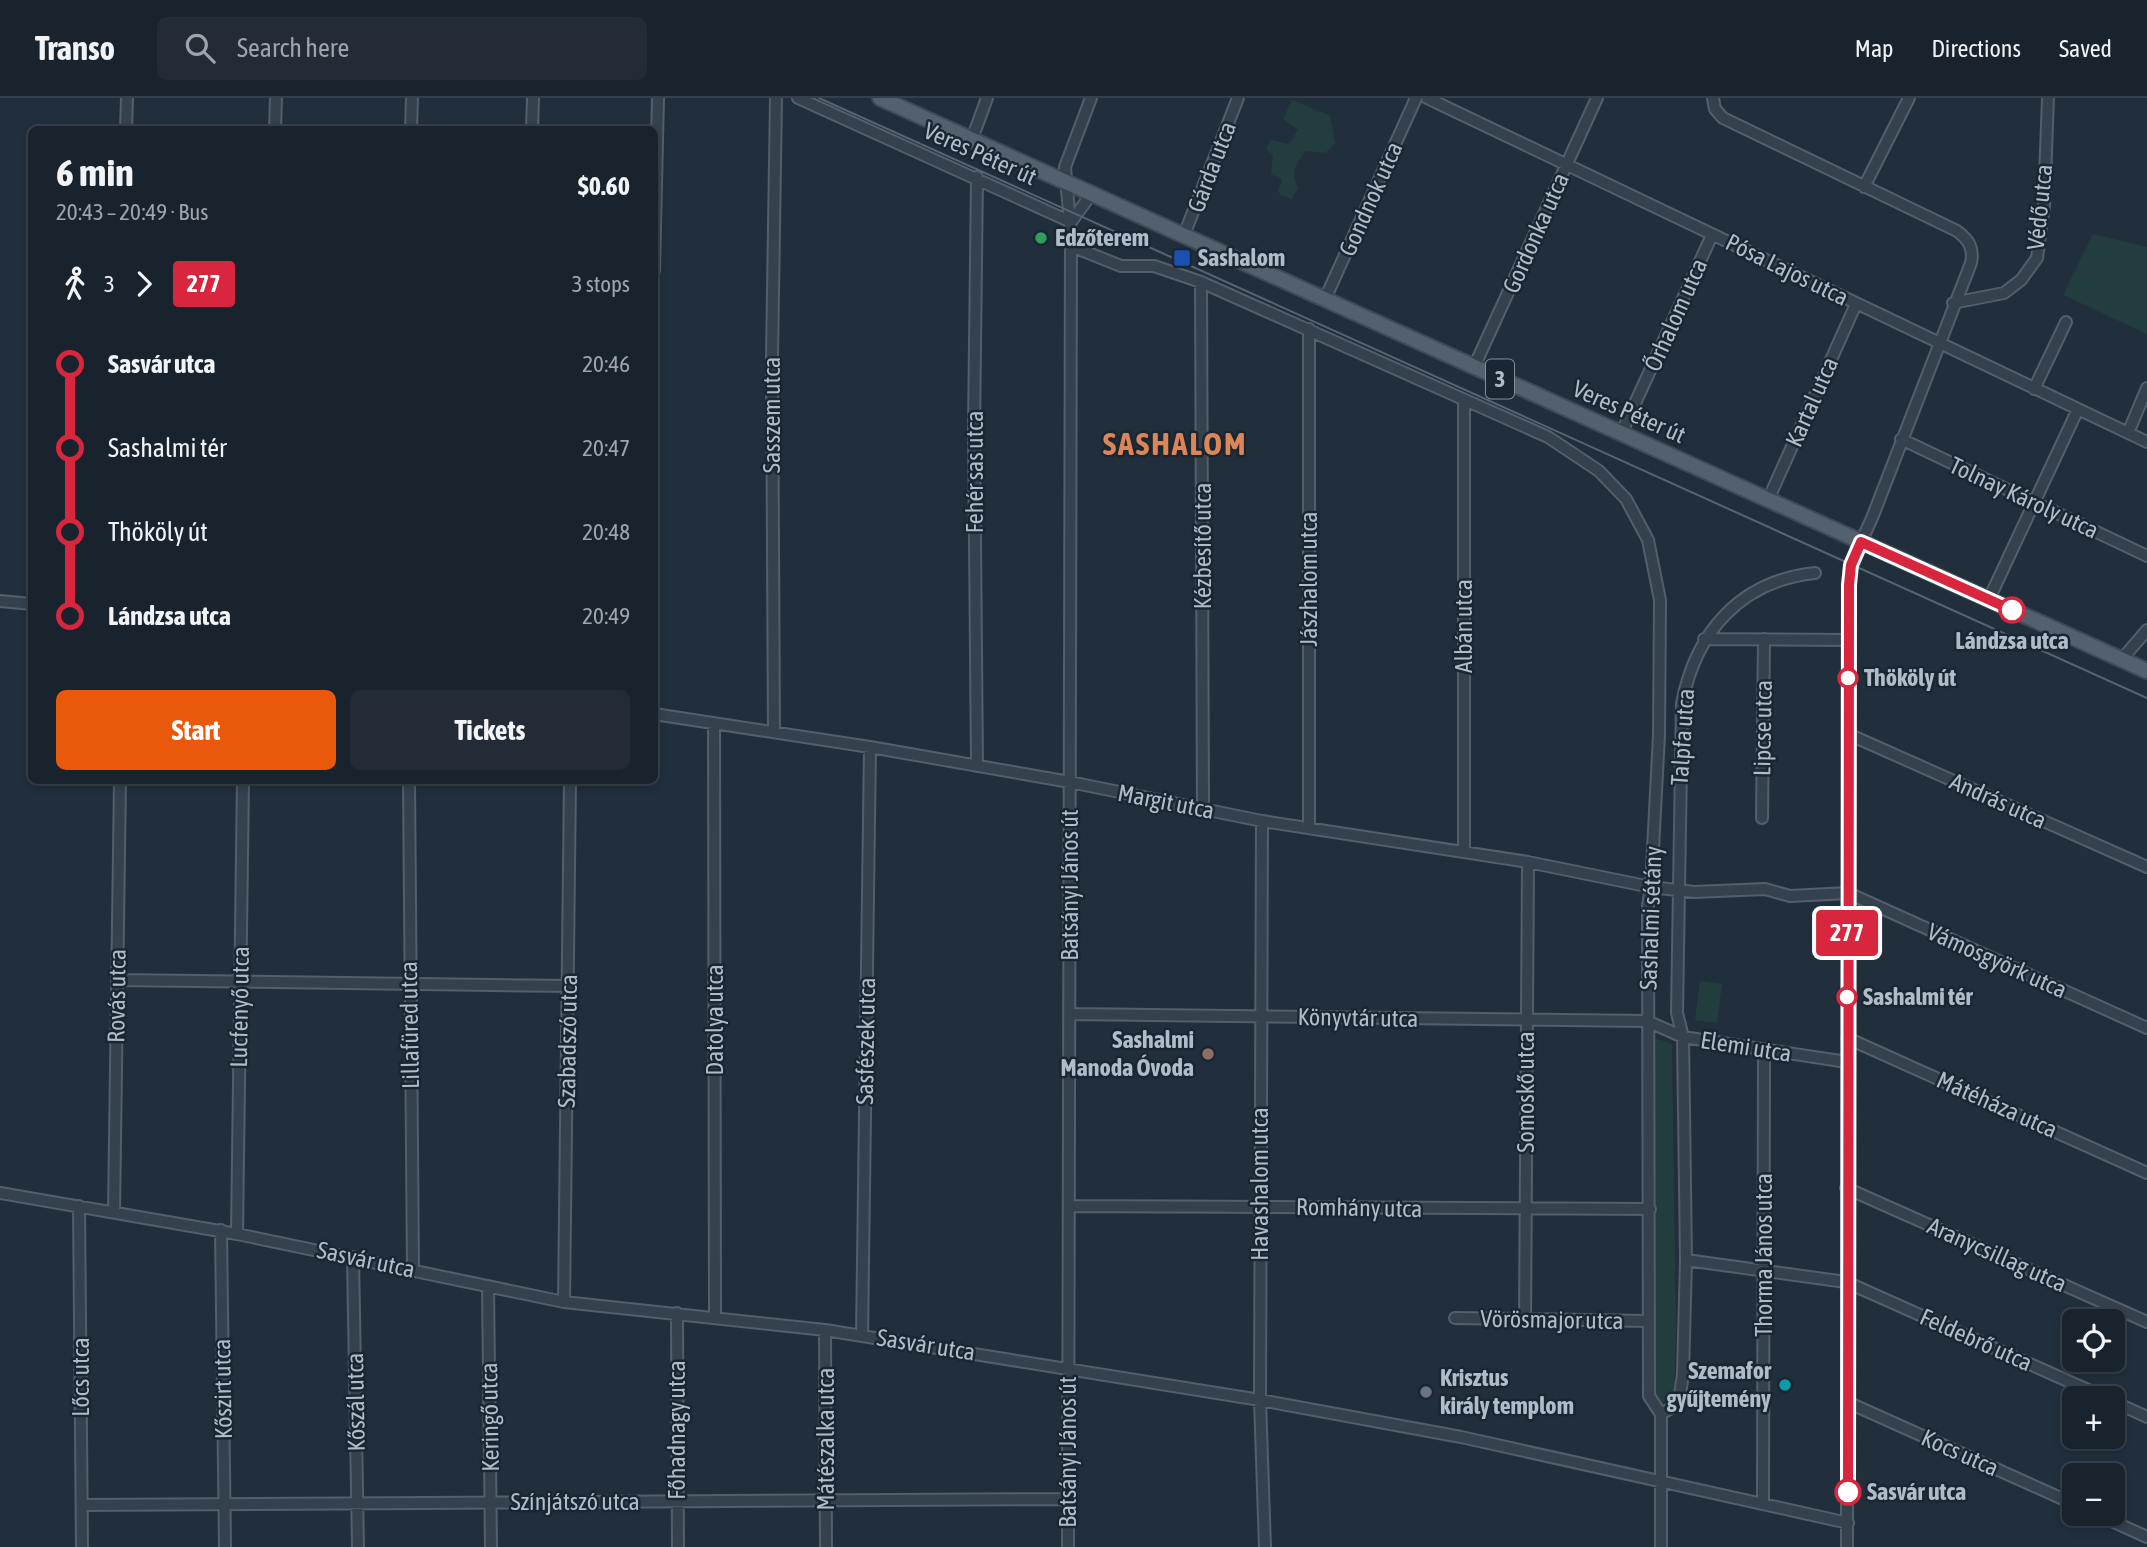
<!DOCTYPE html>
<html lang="en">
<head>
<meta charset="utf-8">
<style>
	:root { --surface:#19232e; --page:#222b36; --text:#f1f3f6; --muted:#9fa4aa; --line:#37404a; --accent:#ea580c }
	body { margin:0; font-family:"Asap Condensed",sans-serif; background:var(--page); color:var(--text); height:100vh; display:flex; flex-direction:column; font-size:26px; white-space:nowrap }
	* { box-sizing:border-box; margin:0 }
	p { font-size:23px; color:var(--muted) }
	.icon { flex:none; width:38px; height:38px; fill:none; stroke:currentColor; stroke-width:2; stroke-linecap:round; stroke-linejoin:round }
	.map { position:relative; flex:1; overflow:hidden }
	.side { position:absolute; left:28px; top:28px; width:630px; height:658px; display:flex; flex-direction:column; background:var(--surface); border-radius:10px; box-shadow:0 4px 10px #0003,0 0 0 2px var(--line) }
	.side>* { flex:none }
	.badge { padding:0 14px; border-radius:5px; font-size:24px; line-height:46px }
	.buttons { position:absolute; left:2062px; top:1211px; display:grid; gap:14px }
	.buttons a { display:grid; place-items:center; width:63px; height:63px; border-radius:10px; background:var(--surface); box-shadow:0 4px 10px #0003,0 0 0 2px var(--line); font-size:35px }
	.map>.badge { position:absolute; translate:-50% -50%; box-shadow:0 0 0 4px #fff }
	.legs { display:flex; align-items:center; gap:10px; height:77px; padding:0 28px; font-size:23px }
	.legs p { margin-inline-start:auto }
	.summary { display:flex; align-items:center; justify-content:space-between; height:119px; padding:0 28px }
	h1 { font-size:38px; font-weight:700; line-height:52px }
	.primary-button { display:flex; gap:14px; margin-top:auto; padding:14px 28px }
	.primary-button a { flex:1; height:80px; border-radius:10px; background:var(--accent); color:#fff; font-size:28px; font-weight:700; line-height:80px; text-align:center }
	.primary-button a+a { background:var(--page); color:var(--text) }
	ul { padding:0 28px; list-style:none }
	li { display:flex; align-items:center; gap:24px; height:84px; font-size:26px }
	li i { display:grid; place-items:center; width:10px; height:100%; margin:0 9px; background:currentColor }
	li i::after { content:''; width:18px; height:18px; margin:-9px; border:5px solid; border-radius:50%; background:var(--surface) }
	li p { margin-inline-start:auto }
	li:first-child i { background:linear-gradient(#0000 50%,currentColor 0) }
	li:last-child i { background:linear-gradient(currentColor 50%,#0000 0) }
	header { display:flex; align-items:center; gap:42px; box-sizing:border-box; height:98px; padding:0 35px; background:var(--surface); border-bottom:2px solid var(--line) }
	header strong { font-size:33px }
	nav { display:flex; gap:38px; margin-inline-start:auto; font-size:24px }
	.search { width:490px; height:63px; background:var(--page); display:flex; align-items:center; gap:18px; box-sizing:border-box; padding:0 24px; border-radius:10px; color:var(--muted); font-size:26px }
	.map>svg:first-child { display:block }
</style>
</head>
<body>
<header>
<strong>Transo</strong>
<div class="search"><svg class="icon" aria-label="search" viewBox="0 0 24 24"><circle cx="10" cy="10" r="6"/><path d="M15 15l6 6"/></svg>Search here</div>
<nav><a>Map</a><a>Directions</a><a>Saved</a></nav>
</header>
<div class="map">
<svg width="2147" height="1449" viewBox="0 0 2147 1449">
	<rect width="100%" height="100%" fill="#212f3d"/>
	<path fill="#233d3e" d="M1292 2 1330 18 1335 45 1325 55 1306 53C1295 66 1291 74 1298 91L1291 101 1280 97 1278 92 1282 82 1271 76 1273 57 1266 51 1271 42 1289 46 1298 32 1283 21Z
		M2093 136 2147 149V236L2063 197Z
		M1700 883 1722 886 1717 925 1695 922Z
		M1651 939 1672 946 1676 1233 1674 1295 1668 1304H1658L1652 1296Z"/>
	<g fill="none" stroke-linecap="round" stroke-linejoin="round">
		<defs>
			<path id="minor" d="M798 0 1071 124
				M1427 0 2147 344
				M1713 0 1715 11 1723 20 1957 133C1969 142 1974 150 1971 165L1872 420 1851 466 1848 487 1847 1449
				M126 32 127 0
				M275 32 276 0
				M411 32 412 0
				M532 32 533 0
				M972 41 987 0
				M977 79 974 330 977 668
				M1864 89 1909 0
				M1071 124 1092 95
				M1184 137 1238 0
				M1071 148 1121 168H1154L1201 184 1548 339 1599 373 1626 401 1648 442 1660 502 1659 637 1651 789 1648 808 1649 1298 1661 1316V1449
				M654 173 658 0
				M1201 184 1203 712
				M1325 201 1416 0
				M1953 205 2004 195 2021 182 2037 160 2044 107 2048 0
				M1474 269 1597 0
				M2034 291 2066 224
				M1464 302V754
				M2128 335 2147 290
				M1621 336 1712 137
				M1901 341 2147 458
				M1768 402 1856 206
				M1989 501 2078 311
				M0 503 32 506
				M1704 541 1848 542
				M2122 561 2147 532
				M654 616 870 649 1070 684 1262 723 1528 764 1651 789 1694 794 1765 791 1790 798 1848 795 2147 930
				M714 626 715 1219
				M774 634 772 259 776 0
				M1848 636 2147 769
				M409 682 413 1172
				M1762 720 1764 541
				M1262 723 1260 1302 1265 1449
				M1309 730V231
				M117 882 570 888
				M1070 916 1647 923 1683 939 1847 964
				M1847 940 2147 1075
				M1846 1090 2147 1224
				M0 1095 237 1136 564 1204 825 1232 1260 1302 1461 1339 1848 1425
				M79 1108 82 1449
				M1069 1108 1650 1111
				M114 1114 120 682
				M221 1132 225 1449
				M237 1136 243 682
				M353 1159 358 1449
				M1686 1162 1846 1184 2106 1300
				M488 1189 491 1449
				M564 1204 570 682
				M677 1215 678 1449
				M1455 1220 1648 1223
				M1525 1223 1528 764
				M825 1232 826 1449
				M862 1238 870 649
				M2112 1303 2147 1319
				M1847 1304 2074 1406
				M1661 1316 1671 1310 1680 1297 1683 1276 1686 1162 1683 939 1677 915 1682 605C1696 534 1740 483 1815 475
				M1763 1405 1764 952
				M82 1407 1069 1401
				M2096 1416 2147 1439
				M1068 1449 1071 136 1065 69 1091 0"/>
			<path id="major" d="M880 0 2147 573"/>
		</defs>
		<use href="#minor" stroke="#535f6a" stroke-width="14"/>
		<use href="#major" stroke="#3e4a55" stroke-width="18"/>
		<use href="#minor" stroke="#35414d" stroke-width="10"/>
		<use href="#major" stroke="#53606d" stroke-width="14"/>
		<path stroke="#566574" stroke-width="2" d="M819 0 2147 600"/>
	</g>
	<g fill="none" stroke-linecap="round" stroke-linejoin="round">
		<defs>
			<path id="line-1" d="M1848 1394 1849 487 1851 467 1861 444 2012 512"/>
		</defs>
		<use href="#line-1" stroke="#fff" stroke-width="16"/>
		<use href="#line-1" stroke="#d7263d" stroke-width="10"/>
	</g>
	<circle fill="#2e9e5b" stroke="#1a2631" stroke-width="2.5" cx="1041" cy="140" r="7"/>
	<rect fill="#1a4fb4" stroke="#1a2631" stroke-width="2.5" x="1173" y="151" width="18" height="18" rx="3.5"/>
	<g fill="#fff" stroke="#d7263d" stroke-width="3.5">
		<circle cx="2012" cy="512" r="12"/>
		<circle cx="1848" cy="580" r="9"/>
		<circle cx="1847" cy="899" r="9"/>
		<circle cx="1848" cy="1394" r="12"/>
	</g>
	<circle fill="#8d6e63" stroke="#1a2631" stroke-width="2.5" cx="1208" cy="956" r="7"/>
	<circle fill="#0f9aa8" stroke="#1a2631" stroke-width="2.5" cx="1785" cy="1287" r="7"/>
	<circle fill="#6b7280" stroke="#1a2631" stroke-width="2.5" cx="1426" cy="1294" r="7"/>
	<g text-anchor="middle" stroke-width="5" stroke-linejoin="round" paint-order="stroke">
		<rect fill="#1a2631" stroke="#838f9b" stroke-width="2" x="1486" y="261.5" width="28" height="39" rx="5"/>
		<g font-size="23" font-weight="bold" fill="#b0bcc8">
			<text x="1500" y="289">3</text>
		</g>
		<g font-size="24" fill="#b0bcc8" stroke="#1a2631">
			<text transform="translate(980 56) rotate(24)" y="8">Veres Péter út</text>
			<text transform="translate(1212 69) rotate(-69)" y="8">Gárda utca</text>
			<text transform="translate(1371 101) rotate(-66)" y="8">Gondnok utca</text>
			<text transform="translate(2040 109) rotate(-84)" y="8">Védő utca</text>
			<text transform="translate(1536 135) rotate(-66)" y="8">Gordonka utca</text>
			<text transform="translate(1787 172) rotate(26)" y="8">Pósa Lajos utca</text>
			<text transform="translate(1676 217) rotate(-66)" y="8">Őrhalom utca</text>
			<text transform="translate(1812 304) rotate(-66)" y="8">Kartal utca</text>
			<text transform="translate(1629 314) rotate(24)" y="8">Veres Péter út</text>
			<text transform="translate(772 317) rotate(-90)" y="8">Sasszem utca</text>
			<text transform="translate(975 374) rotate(-90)" y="8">Fehér sas utca</text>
			<text transform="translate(2024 400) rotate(25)" y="8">Tolnay Károly utca</text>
			<text transform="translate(1203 448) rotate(-90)" y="8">Kézbesítő utca</text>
			<text transform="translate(1309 481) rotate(-90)" y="8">Jászhalom utca</text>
			<text transform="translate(1464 528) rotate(-90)" y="8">Albán utca</text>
			<text transform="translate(1763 630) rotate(-89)" y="8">Lipcse utca</text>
			<text transform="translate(1683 639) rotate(-86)" y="8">Talpfa utca</text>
			<text transform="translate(1998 703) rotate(24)" y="8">András utca</text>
			<text transform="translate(1166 704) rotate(11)" y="8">Margit utca</text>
			<text transform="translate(1070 787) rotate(-90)" y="8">Batsányi János út</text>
			<text transform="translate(1651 820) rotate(-88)" y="8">Sashalmi sétány</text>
			<text transform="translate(1997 863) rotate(24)" y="8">Vámosgyörk utca</text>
			<text transform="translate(117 898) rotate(-89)" y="8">Rovás utca</text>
			<text transform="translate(240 909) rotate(-89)" y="8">Lucfenyő utca</text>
			<text transform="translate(1358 920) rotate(1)" y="8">Könyvtár utca</text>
			<text transform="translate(715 922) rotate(-90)" y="8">Datolya utca</text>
			<text transform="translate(410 927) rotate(-91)" y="8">Lillafüred utca</text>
			<text transform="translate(568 943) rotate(-89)" y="8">Szabadszó utca</text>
			<text transform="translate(866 943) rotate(-89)" y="8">Sasfészek utca</text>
			<text transform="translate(1746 949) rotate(9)" y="8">Elemi utca</text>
			<text transform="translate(1526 994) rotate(-90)" y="8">Somoskő utca</text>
			<text transform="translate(1997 1007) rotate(24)" y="8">Mátéháza utca</text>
			<text transform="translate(1260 1086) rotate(-90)" y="8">Havashalom utca</text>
			<text transform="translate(1359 1110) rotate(1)" y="8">Romhány utca</text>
			<text transform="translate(1764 1157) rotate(-90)" y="8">Thorma János utca</text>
			<text transform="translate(1997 1157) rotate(24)" y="8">Aranycsillag utca</text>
			<text transform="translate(366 1162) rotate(12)" y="8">Sasvár utca</text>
			<text transform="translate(1552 1222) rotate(1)" y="8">Vörösmajor utca</text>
			<text transform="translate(1976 1242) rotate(24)" y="8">Feldebrő utca</text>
			<text transform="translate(926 1247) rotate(9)" y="8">Sasvár utca</text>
			<text transform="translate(81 1279) rotate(-90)" y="8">Lőcs utca</text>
			<text transform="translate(223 1291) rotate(-91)" y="8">Kőszirt utca</text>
			<text transform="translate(356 1304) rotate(-91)" y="8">Kőszál utca</text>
			<text transform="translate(490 1319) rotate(-91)" y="8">Keringő utca</text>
			<text transform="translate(677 1332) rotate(-90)" y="8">Főhadnagy utca</text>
			<text transform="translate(826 1341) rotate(-90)" y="8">Mátészalka utca</text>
			<text transform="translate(1068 1354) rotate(-90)" y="8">Batsányi János út</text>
			<text transform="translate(1960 1355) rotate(24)" y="8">Kocs utca</text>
			<text x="575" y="1412">Színjátszó utca</text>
		</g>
		<g font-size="24" font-weight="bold" fill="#b0bcc8" stroke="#1a2631" text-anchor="start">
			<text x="1055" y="148">Edzőterem</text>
			<text x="1198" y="168">Sashalom</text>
			<text x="1194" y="950" text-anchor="end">Sashalmi<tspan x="1194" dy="28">Manoda Óvoda</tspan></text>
			<text x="1771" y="1281" text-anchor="end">Szemafor<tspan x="1771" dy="28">gyűjtemény</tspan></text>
			<text x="1440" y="1288">Krisztus<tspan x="1440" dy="28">király templom</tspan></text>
		</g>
		<g font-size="24" font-weight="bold" fill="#b0bcc8" stroke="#1a2631" text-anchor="start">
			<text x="2012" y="551" text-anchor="middle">Lándzsa utca</text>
			<text x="1864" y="588">Thököly út</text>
			<text x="1863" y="907">Sashalmi tér</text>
			<text x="1867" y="1402">Sasvár utca</text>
		</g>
		<g font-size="32" font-weight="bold" letter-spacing="2" fill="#db8558" stroke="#1a2631">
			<text x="1175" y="357">SASHALOM</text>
		</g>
	</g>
</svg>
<div class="buttons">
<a><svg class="icon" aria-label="locate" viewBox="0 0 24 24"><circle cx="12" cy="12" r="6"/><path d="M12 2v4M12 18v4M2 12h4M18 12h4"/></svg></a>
<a>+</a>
<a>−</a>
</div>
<b class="badge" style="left:1847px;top:835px;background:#d7263d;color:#fff">277</b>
<section class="side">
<div class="summary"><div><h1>6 min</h1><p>20:43 – 20:49 · Bus</p></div><b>$0.60</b></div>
<div class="legs"><svg class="icon" aria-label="walk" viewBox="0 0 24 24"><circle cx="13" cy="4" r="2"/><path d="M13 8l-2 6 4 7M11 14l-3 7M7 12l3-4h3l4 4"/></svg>3<svg class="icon" aria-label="forward" viewBox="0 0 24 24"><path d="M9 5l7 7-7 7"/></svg><b class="badge" style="background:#d7263d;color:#fff">277</b><p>3 stops</p></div>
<ul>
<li><i style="color:#d7263d"></i><b>Sasvár utca</b><p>20:46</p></li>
<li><i style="color:#d7263d"></i><span>Sashalmi tér</span><p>20:47</p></li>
<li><i style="color:#d7263d"></i><span>Thököly út</span><p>20:48</p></li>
<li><i style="color:#d7263d"></i><b>Lándzsa utca</b><p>20:49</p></li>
</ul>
<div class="primary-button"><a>Start</a><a>Tickets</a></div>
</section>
</div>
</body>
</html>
